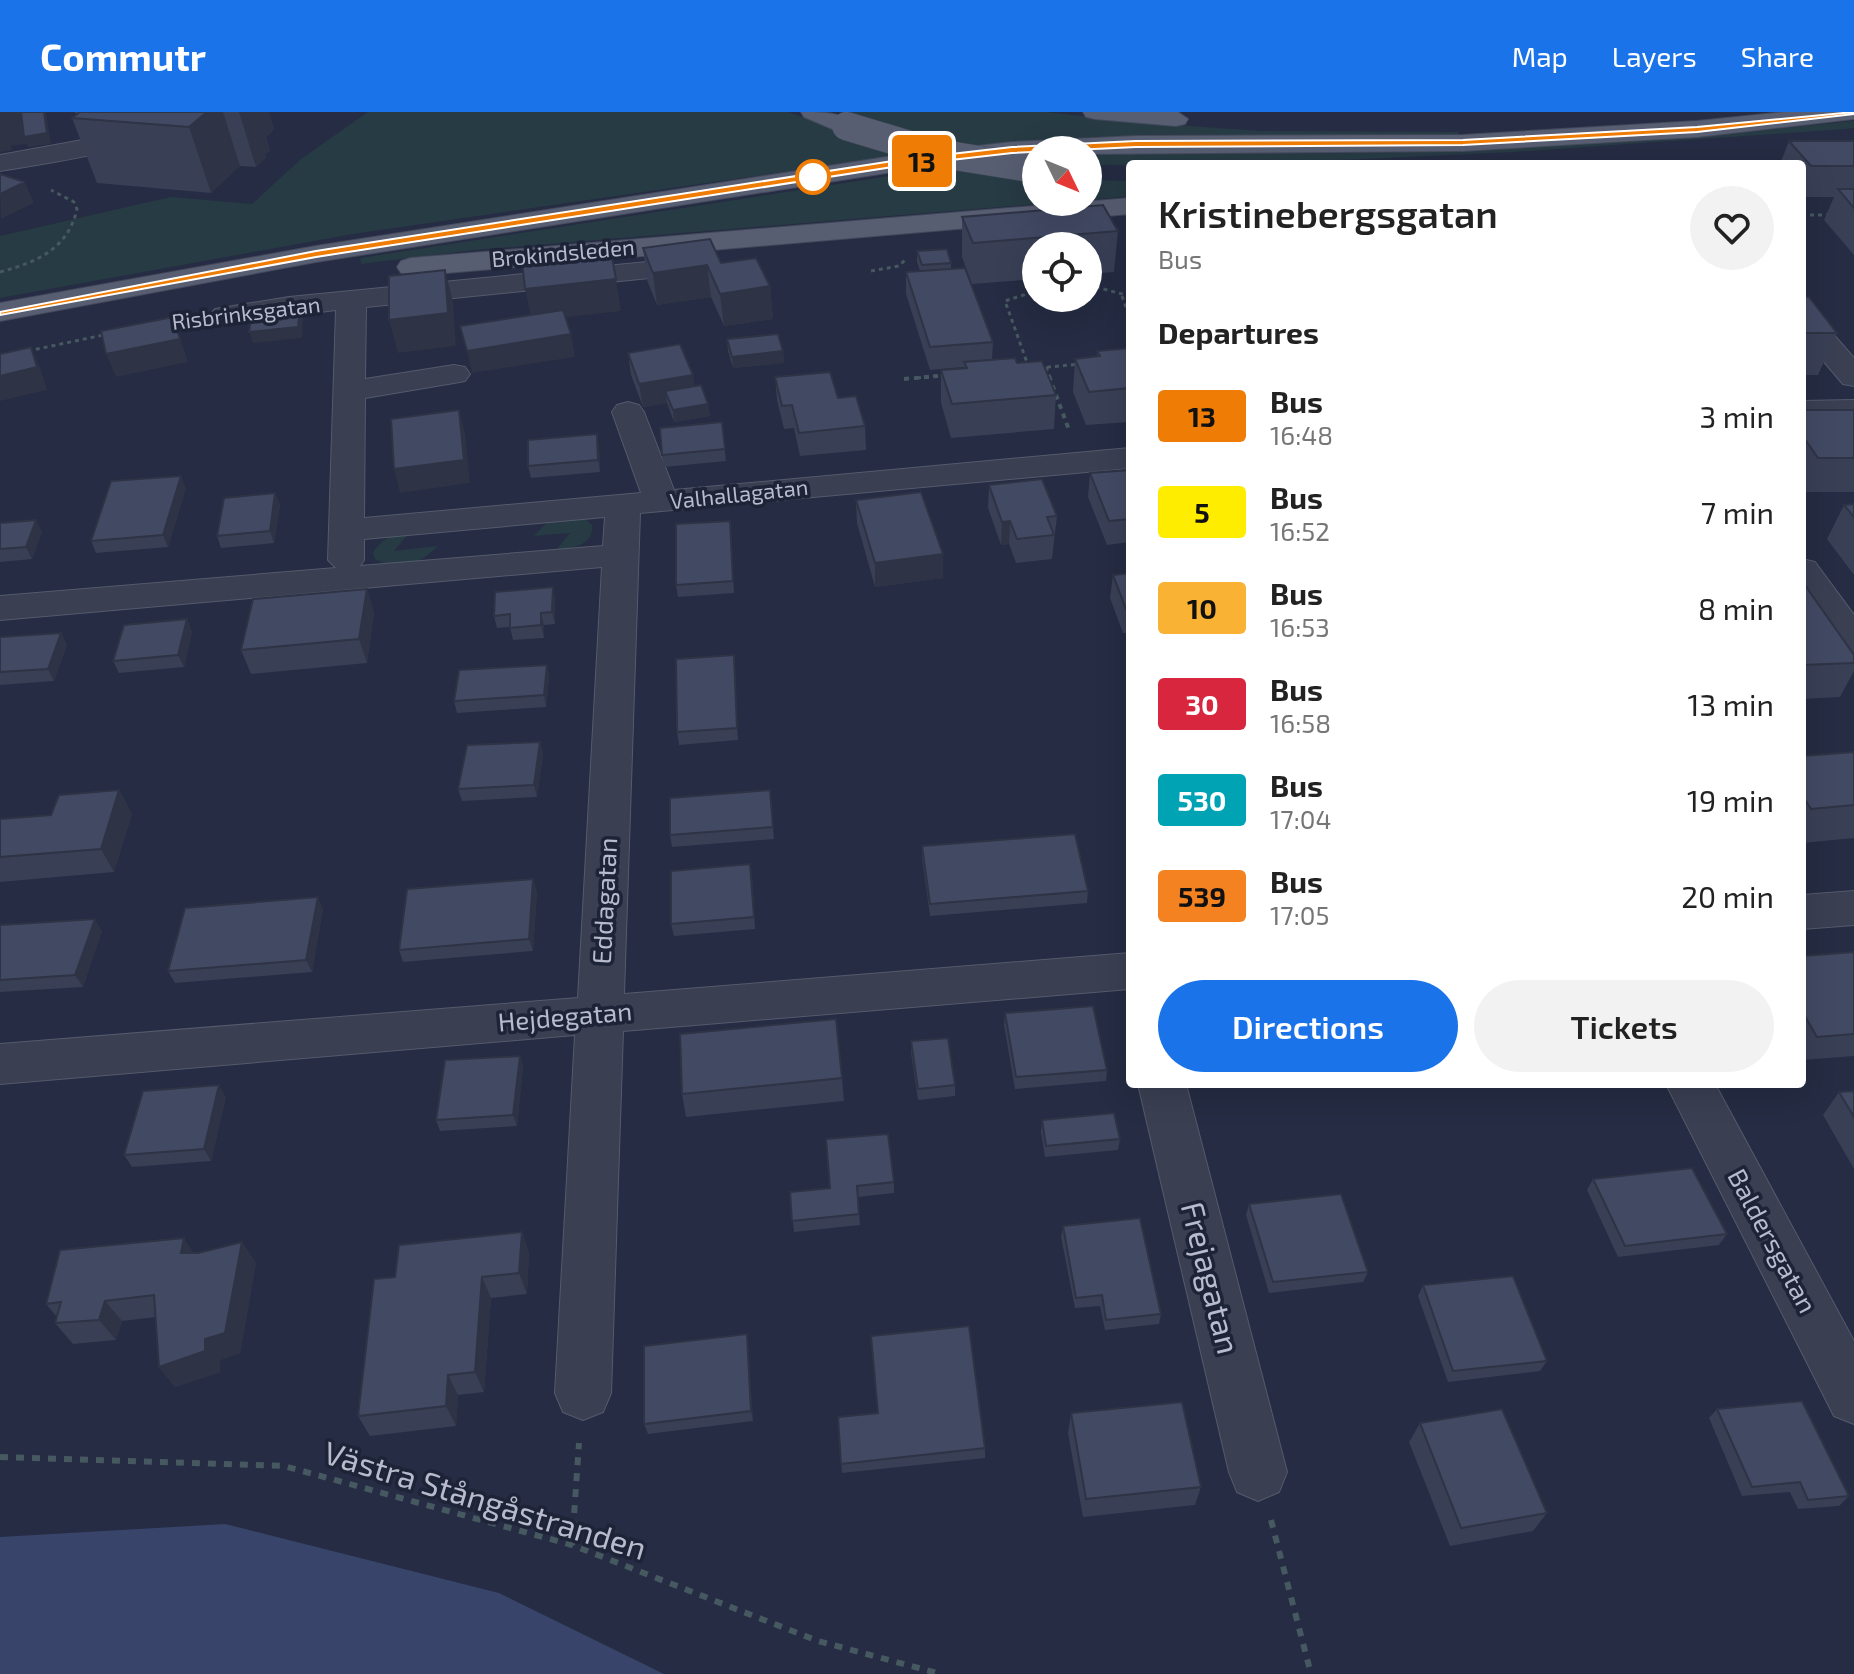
<!DOCTYPE html>
<html lang="en">
<head>
<meta charset="utf-8">
<style>
	:root { --surface:#fff; --page:#f2f2f2; --text:#222; --muted:#767676; --accent:#1a73e8 }
	body { margin:0; font-family:"Exo 2",sans-serif; background:var(--page); color:var(--text); height:100vh; display:flex; flex-direction:column; font-size:30px; white-space:nowrap }
	* { box-sizing:border-box; margin:0 }
	p { font-size:26px; color:var(--muted) }
	.icon { flex:none; width:44px; height:44px; fill:none; stroke:currentColor; stroke-width:2; stroke-linecap:round; stroke-linejoin:round }
	.map { position:relative; flex:1; overflow:hidden }
	.panel { position:absolute; left:1126px; top:48px; width:680px; height:928px; display:flex; flex-direction:column; background:var(--surface); border-radius:8px; box-shadow:0 8px 32px #0002 }
	.panel>* { flex:none }
	.badge { padding:0 16px; border-radius:6px; font-size:28px; line-height:52px }
	.needle { width:52px; rotate:133deg }
	.controls { position:absolute; left:1022px; top:24px; display:grid; gap:16px }
	.controls a { display:grid; place-items:center; width:80px; height:80px; border-radius:50%; background:var(--surface); box-shadow:0 8px 32px #0002; font-size:40px }
	.map>.badge { position:absolute; translate:-50% -50%; box-shadow:0 0 0 4px #fff }
	h2 { padding:0 32px; font-size:30px; line-height:72px }
	.round { display:grid; place-items:center; flex:none; width:84px; height:84px; border-radius:42px; background:var(--page) }
	.head { display:flex; align-items:center; justify-content:space-between; height:136px; padding:0 32px }
	h1 { font-size:38px; font-weight:600; line-height:60px }
	.primary-button { display:flex; gap:16px; margin-top:auto; padding:16px 32px }
	.primary-button a { flex:1; height:92px; border-radius:48px; background:var(--accent); color:#fff; font-size:32px; font-weight:600; line-height:92px; text-align:center }
	.primary-button a+a { background:var(--page); color:var(--text) }
	ul { padding:0; list-style:none }
	li { display:flex; align-items:center; gap:24px; height:96px; padding:0 32px }
	li div { flex:1 }
	li b { display:block; font-size:30px }
	li em { font-style:normal }
	li .badge { min-width:88px; font-weight:700; text-align:center }
	header { display:flex; align-items:center; gap:48px; box-sizing:border-box; height:112px; padding:0 40px; background:var(--accent); color:#fff }
	header strong { font-size:38px }
	nav { display:flex; gap:44px; margin-inline-start:auto; font-size:28px }
	.map>svg:first-child { display:block }
</style>
</head>
<body>
<header>
<strong>Commutr</strong>
<nav><a>Map</a><a>Layers</a><a>Share</a></nav>
</header>
<div class="map">
<svg width="1854" height="1562" viewBox="0 0 1854 1562">
	<rect width="100%" height="100%" fill="#252c43"/>
	<path fill="#273b44" d="M368 0H788L907 42 353 122 0 186V124L171 85 252 92 301 47Z
		M839 0H1045L1134 10 1260 19 1458 20 1460 23 1061 27 957 36 864 11Z
		M1854 9V16L1845 17 1513 40 1254 52 1088 53V40L1451 38 1699 25Z
		M961 53 1036 63V90H1061L474 138 361 152 360 146Z
		M1088 68 1130 69V84L1088 88Z
		M550 407H585L592 413C594 434 572 436 556 438L570 421 534 424Z
		M410 420 394 439 438 434C418 453 401 460 375 447L373 441C381 426 394 422 410 420Z"/>
	<path fill="#38446a" d="M225 1412 499 1481 664 1562H0V1425Z"/>
	<g fill="none" stroke-linecap="round" stroke-linejoin="round">
		<defs>
			<path id="minor" d="M167 0H198C175 34 42 52 0 59V43L110 23Z
				M688 146 698 149 702 155 698 161 366 195 365 267 454 253 465 255 470 262 465 269 454 271 365 286 364 406 641 381 612 300 617 293 628 290 639 293 644 300 674 378 1130 336V356L640 401 624 882 1130 841V877L623 919 611 1281 603 1300 583 1308 563 1300 555 1281 575 923 0 972V932L578 886 602 455 0 508V484L336 456 328 448 336 198 225 212 215 209 210 203 215 197 289 185ZM605 405 603 434 360 454 364 448V427Z
				M1802 196 1813 199 1854 246V274L1843 272 1802 224Z
				M1854 288V308L1802 309V289Z
				M1802 447 1815 450 1854 503V541L1841 538 1802 484Z
				M1854 779V813L1802 817V783Z
				M1138 972H1186L1287 1360 1279 1380 1258 1389 1237 1380 1229 1360Z
				M1666 972H1715L1854 1229V1312L1834 1304Z"/>
			<path id="major" d="M801 0C820 0 846 0 858 14L855 19H837L804 5Z
				M1083 0H1178L1188 7 1185 12 1176 14 1095 7 1086 5Z
				M1785 0H1854V7L1697 25 1463 39 1088 42V38H1036V45L899 59 316 150 0 209V191L316 134 899 43 1012 30 1136 24 1463 23 1697 9Z
				M1130 86V102L411 164 401 161 397 155 401 149 411 146Z"/>
		</defs>
		<use href="#minor" stroke="#555a6c" stroke-width="2"/>
		<use href="#major" stroke="#43485b" stroke-width="2"/>
		<path stroke="#465860" stroke-width="3" stroke-dasharray="4 4" stroke-linecap="butt" d="M1802 103H1833
			M871 159 899 154 907 146
			M0 160C37 150 68 137 77 97L74 90 51 78
			M1088 173 1130 184
			M1122 184 1130 207
			M28 239 108 222
			M1046 255 1050 266
			M1029 256 1005 189 1036 179
			M1039 256 1081 252
			M917 266 946 263"/>
		<path stroke="#465860" stroke-width="4" stroke-dasharray="5 5" stroke-linecap="butt" d="M1049 264 1069 318
			M904 267 938 264"/>
		<path stroke="#465860" stroke-width="6" stroke-dasharray="8 8" stroke-linecap="butt" d="M0 1345 284 1354 572 1433 818 1529 941 1562
			M1271 1408 1311 1562
			M572 1433 579 1331"/>
		<use href="#minor" fill="#3a3f52" fill-rule="evenodd"/>
		<use href="#major" fill="#585e72" fill-rule="evenodd"/>
		<defs>
			<path id="major-bridge" d="M846 14 936 41 1036 57"/>
		</defs>
		<use href="#major-bridge" stroke="#43485b" stroke-width="29" stroke-linecap="butt"/>
		<use href="#major-bridge" stroke="#585e72" stroke-width="28"/>
	</g>
	<path fill="#393f55" d="M75 0H269L274 17 266 25 270 38 265 43 266 46 256 55 240 54 211 81 97 71 72 6 76 4Z
		M1789 29H1854V143L1824 108 1834 85H1802V52H1780Z
		M962 105 1118 119 1114 160 1088 162V134H1036V167L972 172 962 145Z
		M643 136 721 151 770 174 773 207 724 214 711 185 657 193 647 168Z
		M917 139 951 151V157L993 230 992 248 1017 251 1056 283 1054 317 951 326 941 291V258L964 256V255L930 258 906 182V160L920 159 917 150Z
		M1802 185 1837 221 1818 263H1802Z
		M727 227 783 239 784 251 733 256 728 239Z
		M1130 236V310L1086 313 1073 280 1075 247 1097 245V239Z
		M628 241 693 263 694 274 708 292 710 304 674 310 667 291 643 295 631 263Z
		M775 265 838 286 865 314 866 338 800 344 794 316 784 317 777 288Z
		M1802 298H1854V380H1802Z
		M722 310 726 349 664 355 662 343Z
		M599 334 600 360 531 366 528 354Z
		M1130 358V430L1107 433 1088 385 1090 361Z
		M989 373 1057 404 1052 447 1016 451 1009 432 1001 433 988 396Z
		M186 376 168 435 96 441 91 429Z
		M275 381 280 393 274 431 221 436 217 424Z
		M856 388 943 442V466L875 475 857 411Z
		M1854 392V463L1827 427 1844 393Z
		M730 409 734 481 678 485 676 473Z
		M0 411 42 420 32 447 0 450Z
		M1130 461V521H1123L1110 486 1113 463Z
		M1802 469 1854 543V559L1840 585 1802 587Z
		M553 475 555 487V512L544 513V526L513 528 510 515 497 516 494 504Z
		M367 477 374 501 367 551 251 562 241 538Z
		M187 507 192 520 184 555 119 561 113 549Z
		M61 521 67 533 54 569 0 573V525Z
		M734 543 738 628 679 633 677 620Z
		M547 553 549 565 546 595 457 601 454 589Z
		M540 630 543 642 537 685 462 689 458 677Z
		M1854 640V726L1802 731V644Z
		M119 678 132 702 114 760 0 770V707L51 703Z
		M770 678 774 727 672 735 670 723Z
		M922 734 1088 779 1087 791 930 804 922 746Z
		M752 764 755 817 674 824 671 812Z
		M537 779 533 839 403 850 399 838Z
		M323 797 312 860 175 871 168 859Z
		M0 813 102 819 83 875 0 880Z
		M1854 840V944L1802 948V844Z
		M1005 901 1107 958 1106 969 1015 977 1004 913Z
		M911 929 955 973V984L918 988 911 941Z
		M520 944 523 955 517 1014 440 1019 436 1008Z
		M842 966 844 989 686 1005 682 982Z
		M1854 979V1057L1823 1003 1839 980Z
		M226 985 211 1049 132 1055 124 1043Z
		M1042 1008 1120 1027 1118 1038 1045 1045 1041 1020Z
		M1593 1067 1727 1122 1719 1133 1618 1145 1587 1078Z
		M894 1070V1081L858 1085 860 1113 794 1120 790 1080Z
		M1249 1092 1368 1160 1363 1170 1269 1181 1246 1103Z
		M1063 1114 1161 1202 1159 1212 1105 1218 1100 1194 1075 1196 1061 1125Z
		M522 1120 529 1141 527 1182 491 1186 484 1280 458 1283 456 1314 370 1324 358 1304 395 1165Z
		M242 1130 256 1151 240 1241 220 1248V1260L175 1275 159 1255 156 1205 122 1209 116 1228 73 1232 55 1211 57 1205 46 1192 194 1141H198Z
		M1423 1173 1547 1249 1540 1259 1448 1270 1418 1184Z
		M747 1222 748 1232 753 1309 648 1322 644 1312Z
		M1717 1297 1849 1384 1839 1394 1798 1397 1790 1380 1742 1384 1709 1306Z
		M1071 1301 1201 1375 1195 1393 1083 1405 1068 1321Z
		M838 1305 985 1336V1346L842 1361Z
		M1420 1311 1547 1401 1533 1419 1450 1434 1409 1330Z"/>
	<path fill="#2e3345" d="M0 0H20L26 14 44 0H46L51 32 28 35 27 32 11 34 12 38 0 40Z
		M207 0H223L240 54 211 81 189 15Z
		M239 0H269L274 17 266 25 270 38 265 43 266 46 256 55Z
		M25 70 34 91 1 107 0 82Z
		M707 153 711 185 657 193 653 161Z
		M445 158 453 190 456 234 398 241 389 208Z
		M616 167 621 199 532 209 525 177Z
		M770 174 773 207 724 214 720 182Z
		M300 195 303 207 302 226 253 231 249 220Z
		M173 205 188 250 116 265 106 242Z
		M571 222 575 245 472 261 467 239Z
		M31 235 41 258 47 278 0 289V264Z
		M783 239 784 251 733 256 732 245Z
		M693 263 695 286 665 279 667 291 643 295 639 272Z
		M708 292 710 304 674 310 673 298Z
		M459 298 465 321 470 371 400 381 394 357Z
		M597 322 599 334 600 360 598 348Z
		M181 364 186 376 168 435 163 423Z
		M275 381 280 393 274 431 270 419Z
		M36 408 42 420 32 447 26 435Z
		M1010 409 1009 432 1001 433 1002 410Z
		M943 442V466L875 475V451Z
		M553 475 555 487V512L552 500Z
		M367 477 374 501 367 551 359 527Z
		M541 501 544 513V526L541 513Z
		M187 507 192 520 184 555 178 543Z
		M61 521 67 533 54 569 48 557Z
		M734 543 735 555 738 628 737 616Z
		M547 553 549 565 546 595 544 583Z
		M540 630 543 642 537 685 534 673Z
		M119 678 132 702 114 760 101 737Z
		M533 767 537 779 533 839 529 827Z
		M318 785 323 797 312 860 306 848Z
		M95 807 102 819 83 875 75 863Z
		M520 944 523 955 517 1014 513 1003Z
		M219 973 226 985 211 1049 204 1037Z
		M522 1120 529 1141 527 1182 519 1161Z
		M184 1126 198 1148 181 1141Z
		M242 1130 256 1151 240 1241 220 1248V1260L175 1275 159 1255 205 1227Z
		M482 1165 491 1186 484 1280 475 1260Z
		M105 1189 122 1209 116 1228 99 1208Z
		M747 1222 748 1232 753 1309 751 1299Z
		M448 1263 458 1283 456 1314 446 1294Z"/>
	<path fill="#424963" stroke="#2e3345" stroke-width="2" d="M21 0H44L47 21 24 25Z
		M80 0H207L189 15 72 6Z
		M1789 29H1854V54H1811Z
		M0 62 25 70 0 82Z
		M1838 77H1854V96Z
		M1103 93 1118 119 973 131 962 105Z
		M710 127 721 151 756 146 770 174 720 182 707 153 653 161 643 136Z
		M947 137 951 151 922 153 917 139Z
		M611 140 616 167 525 177 522 149Z
		M965 156 993 230 930 235 906 160Z
		M445 158 448 201 389 208V164Z
		M1802 185H1809L1837 221H1802Z
		M300 195 298 215 249 220 252 200Z
		M563 198 571 222 467 239 460 214Z
		M173 205 180 227 106 242 101 219Z
		M778 222 783 239 732 245 727 227Z
		M680 232 693 263 639 272 628 241Z
		M31 235 37 255 0 264V242Z
		M1130 236V276L1089 280 1075 247 1100 244 1097 239Z
		M1015 246 1017 251 1042 249 1056 283 952 292 941 258 967 256 964 250Z
		M830 260 838 286 856 284 865 314 799 321 792 293 782 294 775 265Z
		M701 273 708 292 673 298 665 279Z
		M459 298 464 348 394 357 391 307Z
		M1802 298H1854V346H1818L1802 323Z
		M722 310 725 337 662 343 660 316Z
		M597 322 598 348 528 354V328Z
		M1130 358V407L1109 409 1090 361Z
		M181 364 163 423 91 429 111 369Z
		M1042 367 1057 404 1047 405 1054 423 1017 427 1010 409 1002 410 989 373Z
		M921 380 943 442 875 451 856 388Z
		M275 381 270 419 217 424 224 386Z
		M1854 392V405L1844 393Z
		M36 408 26 435 0 437V411Z
		M730 409 733 469 676 473V412Z
		M1130 461V497H1126L1113 463Z
		M1802 469 1854 543V551L1802 553Z
		M553 475 552 500 541 501V513L510 516V502L494 504 495 480Z
		M367 477 359 527 241 538 253 487Z
		M187 507 178 543 113 549 124 513Z
		M61 521 48 557 0 560V525Z
		M734 543 737 616 677 620 676 547Z
		M547 553 544 583 454 589 459 558Z
		M540 630 534 673 458 677 467 633Z
		M1854 640V693L1811 697 1802 683V644Z
		M119 678 101 737 0 745V707L51 703 59 683Z
		M770 678 773 715 670 723V686Z
		M1075 722 1088 779 930 792 922 734Z
		M750 752 754 805 671 812V759Z
		M533 767 529 827 399 838 407 777Z
		M318 785 306 848 168 859 185 796Z
		M95 807 75 863 0 868V813Z
		M1854 840V922L1817 925 1802 899V844Z
		M1093 894 1107 958 1016 965 1005 901Z
		M836 907 842 966 682 982 680 922Z
		M948 926 955 973 918 977 911 929Z
		M520 944 513 1003 436 1008 445 948Z
		M219 973 204 1037 124 1043 143 979Z
		M1854 979V1005L1839 980Z
		M1114 1001 1120 1027 1046 1034 1042 1008Z
		M888 1022 894 1070 857 1074 859 1102 792 1109 790 1080 830 1076 826 1027Z
		M1692 1056 1727 1122 1625 1134 1593 1067Z
		M1341 1082 1368 1160 1273 1170 1249 1092Z
		M1140 1106 1161 1202 1106 1208 1102 1183 1076 1186 1063 1114Z
		M522 1120 519 1161 482 1165 475 1260 448 1263 446 1294 358 1304 374 1167 395 1165 399 1133Z
		M184 1126 181 1141H198L242 1130 225 1221 205 1227V1239L159 1255 154 1183 105 1189 99 1208 55 1211 61 1190 46 1192 60 1138Z
		M1513 1164 1547 1249 1453 1259 1423 1173Z
		M969 1214 985 1336 841 1352 838 1305 878 1301 871 1224Z
		M747 1222 751 1299 644 1312V1234Z
		M1802 1289 1849 1384 1808 1388 1800 1370 1752 1375 1717 1297Z
		M1182 1290 1201 1375 1086 1387 1071 1301Z
		M1502 1297 1547 1401 1461 1416 1420 1311Z"/>
	<path fill="#ef7c04" stroke="#fff" stroke-width="2" d="M1854 0V2L1697 20 1463 33 1136 35 1012 41 899 54 316 145 0 203V200L316 139 899 48 1012 35 1136 29 1463 28 1697 15Z"/>
	<circle fill="#fff" stroke="#ef7c04" stroke-width="4" cx="813" cy="65" r="16"/>
	<g text-anchor="middle" stroke-width="7" stroke-linejoin="round" paint-order="stroke">
		<g font-size="22" fill="#b7bbcc" stroke="#1e2437">
			<text transform="translate(563 141) rotate(-5)" y="8">Brokindsleden</text>
			<text transform="translate(246 201) rotate(-7)" y="8">Risbrinksgatan</text>
			<text transform="translate(739 382) rotate(-6)" y="8">Valhallagatan</text>
		</g>
		<g font-size="26" fill="#b7bbcc" stroke="#1e2437">
			<text transform="translate(605 789) rotate(-87)" y="9">Eddagatan</text>
			<text transform="translate(565 905) rotate(-5)" y="9">Hejdegatan</text>
			<text transform="translate(1772 1129) rotate(62)" y="9">Baldersgatan</text>
		</g>
		<g font-size="32" fill="#b7bbcc" stroke="#1e2437">
			<text transform="translate(1210 1166) rotate(76)" y="11">Frejagatan</text>
			<text transform="translate(485 1389) rotate(17)" y="11">Västra Stångåstranden</text>
		</g>
	</g>
</svg>
<div class="controls">
<a><svg class="needle" viewBox="-14 -14 28 28"><path d="M0-13l5 13h-10z" fill="#e53935"/><path d="M0 13l5-13h-10z" fill="#767676"/></svg></a>
<a><svg class="icon" aria-label="locate" viewBox="0 0 24 24"><circle cx="12" cy="12" r="6"/><path d="M12 2v4M12 18v4M2 12h4M18 12h4"/></svg></a>
</div>
<b class="badge" style="left:922px;top:49px;background:#ef7c04;color:#111">13</b>
<section class="panel">
<div class="head"><div><h1>Kristinebergsgatan</h1><p>Bus</p></div><a class="round"><svg class="icon" aria-label="heart" viewBox="0 0 24 24"><path d="M12 20l-8-8c-3-5 5-10 8-4 3-6 11-1 8 4z"/></svg></a></div>
<h2>Departures</h2>
<ul>
<li><span class="badge" style="background:#ef7c04;color:#111">13</span><div><b>Bus</b><p>16:48</p></div><em>3 min</em></li>
<li><span class="badge" style="background:#ffed00;color:#111">5</span><div><b>Bus</b><p>16:52</p></div><em>7 min</em></li>
<li><span class="badge" style="background:#f9b233;color:#111">10</span><div><b>Bus</b><p>16:53</p></div><em>8 min</em></li>
<li><span class="badge" style="background:#d7263d;color:#fff">30</span><div><b>Bus</b><p>16:58</p></div><em>13 min</em></li>
<li><span class="badge" style="background:#00a3b4;color:#fff">530</span><div><b>Bus</b><p>17:04</p></div><em>19 min</em></li>
<li><span class="badge" style="background:#f58220;color:#111">539</span><div><b>Bus</b><p>17:05</p></div><em>20 min</em></li>
</ul>
<div class="primary-button"><a>Directions</a><a>Tickets</a></div>
</section>
</div>
</body>
</html>
